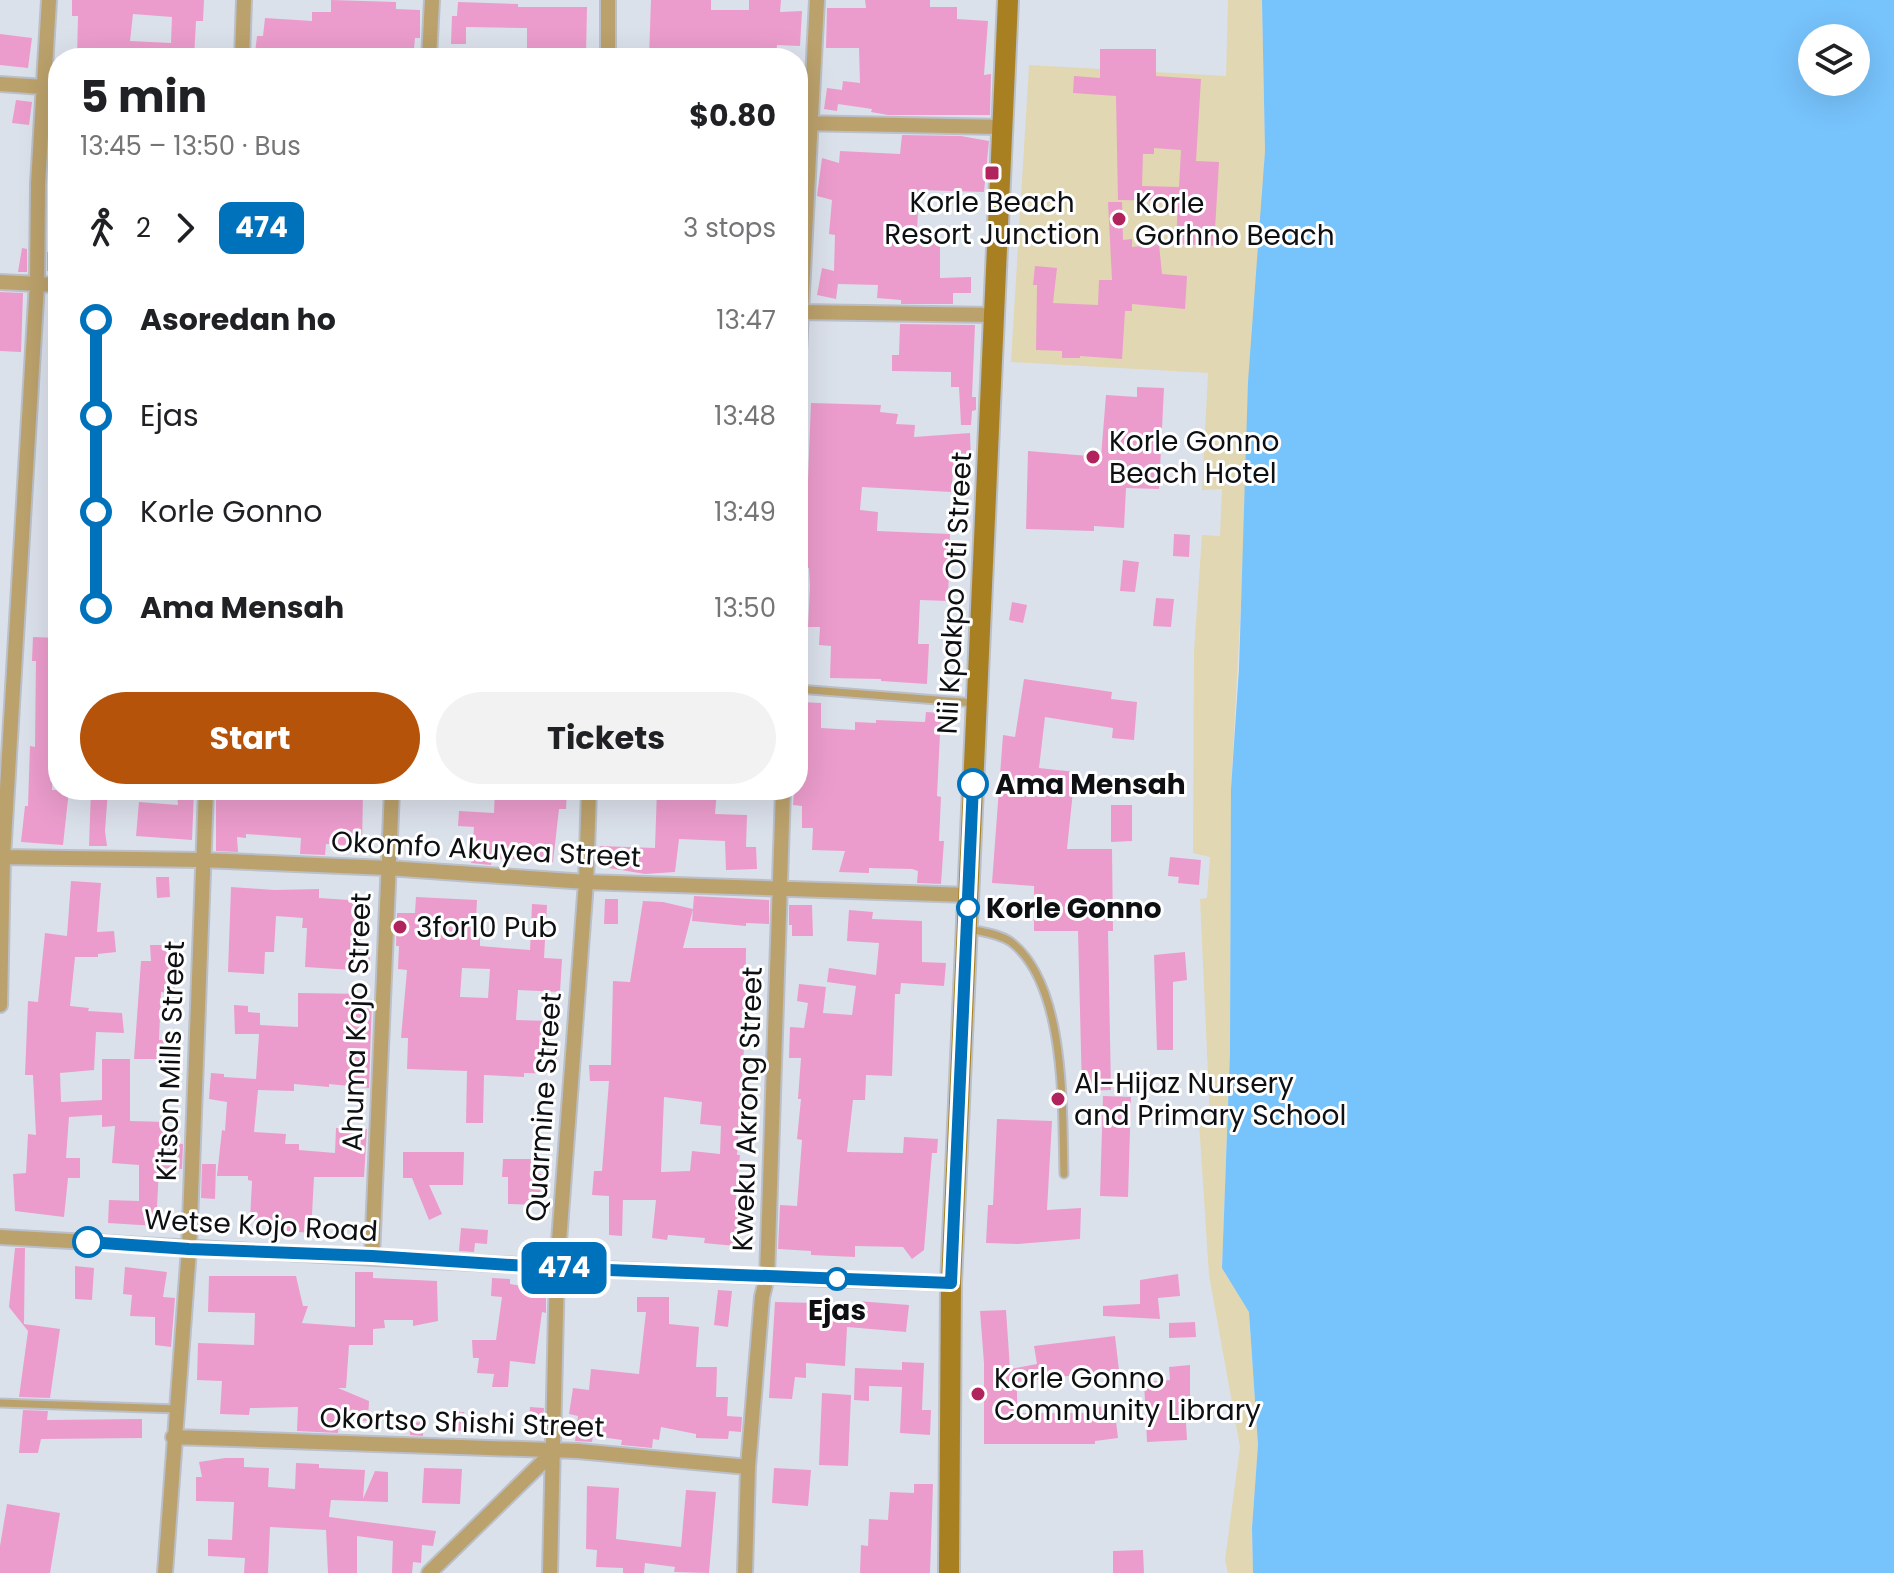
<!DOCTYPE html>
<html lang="en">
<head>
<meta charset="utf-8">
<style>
	:root { --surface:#fff; --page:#f2f2f2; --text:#202124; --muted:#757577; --accent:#b45309 }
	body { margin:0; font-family:Poppins,sans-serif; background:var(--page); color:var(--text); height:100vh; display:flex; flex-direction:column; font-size:30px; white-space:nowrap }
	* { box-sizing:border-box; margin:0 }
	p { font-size:26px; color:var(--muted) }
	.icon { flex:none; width:44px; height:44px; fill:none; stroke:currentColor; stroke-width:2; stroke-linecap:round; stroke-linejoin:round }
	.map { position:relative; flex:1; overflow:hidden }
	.panel { position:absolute; left:48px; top:48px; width:760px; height:752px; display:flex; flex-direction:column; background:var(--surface); border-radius:32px; box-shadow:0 8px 32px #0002 }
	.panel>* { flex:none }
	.badge { padding:0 16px; border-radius:12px; font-size:28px; line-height:52px }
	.buttons { position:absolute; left:1798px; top:24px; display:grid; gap:16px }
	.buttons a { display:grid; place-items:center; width:72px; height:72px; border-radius:50%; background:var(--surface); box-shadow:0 8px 32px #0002; font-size:40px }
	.map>.badge { position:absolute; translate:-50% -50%; box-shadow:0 0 0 4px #fff }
	.legs { display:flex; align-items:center; gap:12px; height:88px; padding:0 32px; font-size:26px }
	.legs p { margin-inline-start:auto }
	.headline { display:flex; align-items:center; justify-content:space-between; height:136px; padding:0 32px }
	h1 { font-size:44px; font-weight:700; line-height:60px }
	.cta { display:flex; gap:16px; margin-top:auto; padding:16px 32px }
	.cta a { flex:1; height:92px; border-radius:48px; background:var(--accent); color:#fff; font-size:32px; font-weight:700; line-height:92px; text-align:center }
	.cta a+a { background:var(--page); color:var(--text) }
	ul { padding:0 32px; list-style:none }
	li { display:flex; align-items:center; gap:28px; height:96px; font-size:30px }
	li i { display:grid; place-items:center; width:12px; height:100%; margin:0 10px; background:currentColor }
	li i::after { content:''; width:20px; height:20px; margin:-10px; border:6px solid; border-radius:50%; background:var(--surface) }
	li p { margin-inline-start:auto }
	li:first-child i { background:linear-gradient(#0000 50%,currentColor 0) }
	li:last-child i { background:linear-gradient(currentColor 50%,#0000 0) }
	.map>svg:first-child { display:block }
</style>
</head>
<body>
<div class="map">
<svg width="1894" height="1573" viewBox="0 0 1894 1573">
	<rect width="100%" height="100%" fill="#dbe1eb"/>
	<path fill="#e1d7b2" d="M1228 0H1262L1265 151 1231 789 1230 1053 1222 1268 1249 1311 1258 1446 1252 1528 1253 1573H1228L1225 1560 1240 1447 1209 1275 1199 1122 1210 1118 1200 899 1207 898 1210 857 1193 853 1194 651 1202 535 1220 536 1222 489 1202 490 1208 373 1011 362 1029 65 1226 76Z"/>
	<path fill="#77c3fc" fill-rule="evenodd" d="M1262 0H1894V1573H1253L1252 1528 1258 1445 1249 1312 1222 1268 1230 1053 1231 789 1239 669 1248 382 1265 151ZM1812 38H1856V82H1812Z"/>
	<path fill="#eb9ccc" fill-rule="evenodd" d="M72 0H204L203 21H196L194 58H77L78 16H72ZM133 14 172 17 171 43 130 41Z
		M331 0 396 2V9L420 10V38H415L413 58H262V53H255L257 36H263L265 18 312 21V12H331Z
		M651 0H711V10H749V0H781L780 12 802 11 800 46 777 45 776 58H649Z
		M865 0H930V7H957V19L988 21 984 75 991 74 990 115H888L871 112 872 109 838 104 837 111 824 109 827 88 842 90 843 81 860 83 859 48H826L827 8H866Z
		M458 2 518 4V7H587L586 55H548V58H527V28L466 27V44H451L452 16H457Z
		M0 34 32 38 28 68 0 65Z
		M1100 49H1156V76L1201 79 1196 161 1219 162 1214 246 1176 244 1178 201 1118 200 1116 96 1073 93 1074 76 1100 78ZM1154 148 1181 150 1179 187 1142 186 1143 154H1154Z
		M16 100 32 102 29 125 12 123Z
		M902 135 961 136 989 141 984 192 919 190 917 231 940 233V278L971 277V293H953V304H901V300L877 298 878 285 838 284 836 299 817 295 822 268 834 271 835 235 829 234 832 200 817 196 822 158 839 163 840 151 900 154Z
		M1108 202H1122L1123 240 1132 239V247L1159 244 1162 274 1187 276 1185 309 1132 304V311H1125L1122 359 1080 356V358H1062V351L1036 350 1037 285H1033L1035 266 1057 268 1053 303 1098 305 1099 280H1112Z
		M22 248 27 249V272H18Z
		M47 252 57 254 58 271H47Z
		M0 292 23 293 21 352 0 351Z
		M900 324 975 325 972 397H976V410L972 411 971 425H961L959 387H951V372L892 371V355H899Z
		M1137 387 1164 388 1159 489 1126 488 1124 528 1094 526V531L1026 529 1028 451 1101 457 1106 395 1137 397Z
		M811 403 881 405 880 412 898 414 896 424 915 425 914 437 970 433 971 461 959 462 960 473 953 474 951 492 862 487 860 510 878 512 877 531 950 534 948 601 920 600 918 644H929L927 684 881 681V679L830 678 831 646 819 645 820 627H808L810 586 809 568H805L807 525H803V505L807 506Z
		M1174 534 1190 535 1189 557 1173 556Z
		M1123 560 1139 562 1135 592 1120 591Z
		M1156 598 1174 599 1171 627 1153 626Z
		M1012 602 1027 605 1023 623 1009 620Z
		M33 637 58 638V728H55L52 790H69L63 845 21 842 25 806H28L30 746 35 747 36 661H32Z
		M1024 679 1112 692 1111 699 1137 702 1134 740 1112 738 1113 728 1045 717 1039 768 1075 772 1067 849H1112L1113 931H1108L1111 1090 1082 1091 1078 931H1034V886L992 883 1003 735 1015 737Z
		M799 702 821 703V728L855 730V722L876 723V720L925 722 926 712 941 713 937 796 941 797 939 841H944L941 884 917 883 918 871 912 869 869 868V873L839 872 845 851 812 850 813 828H802V806L793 805 794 790H798Z
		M91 790H108L105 831 107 846H89Z
		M177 790H194L192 840 136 836 139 802 178 805Z
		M216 790H363L362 846 326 844 325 855 300 854 301 838 246 834V838L237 837 238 852 216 851Z
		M495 790H567L566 809H559L553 862 492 858 491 865 471 863 474 827 458 826 459 811 494 813Z
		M657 790H717L715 814 747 815 746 847H756L757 869 726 870 725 841 679 839 675 872 645 874 609 868 600 861V846L655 848Z
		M1111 805H1132V841L1111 842Z
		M1170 857 1201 860 1199 885 1178 883 1179 877 1168 876Z
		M156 877H169L170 897 157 898Z
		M71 881 101 883 97 932 114 931 116 952 98 954V957H75L70 1006 89 1008 88 1011 122 1013 124 1033 96 1032 94 1070 60 1073 61 1102 102 1100V1059H130V1121L168 1122 167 1143 183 1144 182 1169 159 1168 156 1226 108 1223 109 1200 139 1201V1165L112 1163 115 1126 102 1127V1115L69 1117 66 1158H80V1178H68L64 1217 15 1211 13 1174 26 1173 28 1134 36 1135 33 1075H25L28 1001 38 1002 45 933 67 936Z
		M231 887 274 890 319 889V898L363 901 360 951 370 952 369 971 305 967 307 928H302L303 918 276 916 274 952H265L264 974 228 972Z
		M694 896 769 900V924L746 923V926L692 921Z
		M416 897 477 900 475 938H480V946L530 950 532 904 547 905 544 958 562 959 560 992 518 990 516 1020 550 1021 549 1053H557L556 1074 524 1073V1077L484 1075 483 1123H466L467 1071 407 1069 408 1038H401L407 970 398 969 399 946H396L397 913H415ZM462 968 490 969 488 998 460 997Z
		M605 899H618V924H604Z
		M643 901 663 902 693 909 683 948H746L745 1033 737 1155H740L736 1197 740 1198 735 1246 704 1243 705 1238 668 1235 667 1240 652 1238 656 1200H623L622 1236 609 1235V1196L592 1195 594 1171H602L609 1081H590L589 1065H611L613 981 630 982ZM664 1097 702 1102 700 1124 721 1126 720 1154 692 1151 690 1171 661 1172Z
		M789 905H812L813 936H792V925H789Z
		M849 910 873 912 872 919 922 921V962L946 963 944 986 901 983 900 994H895L892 1076 866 1075 865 1100H853L847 1152 903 1153 904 1137 938 1139 937 1153H932L924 1250 912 1259 903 1247 855 1246V1257L811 1255V1251L778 1249 780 1205 797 1206 802 1140 797 1139 801 1099H798L801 1058H789L790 1027 804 1028 808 1003 797 1001 799 984 826 987 823 1013 852 1015 856 986 827 982 829 968 876 975 879 943 847 941Z
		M150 945H166V951L179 950 174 994 161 992 159 1040H181V1059H134L141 961H151Z
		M1185 952 1187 980 1173 982V1050H1157L1154 955Z
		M298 993 368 994V999H372L369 1088 329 1084V1087L294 1084V1091L258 1090 254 1132 286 1134 285 1144H299V1150L335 1153 336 1128 367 1129 364 1177H314L311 1233 286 1231 287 1221 250 1220 252 1181 248 1180V1176H217L222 1130 225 1131 227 1102 209 1099 211 1073 224 1074V1077L256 1079 259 1034H235L234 1005 248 1006V1012L260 1013V1025L298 1027Z
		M1103 1096 1131 1097 1128 1197 1100 1196Z
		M997 1119 1052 1121 1047 1210 1081 1208 1080 1239 1018 1244 986 1243 988 1205H993Z
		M403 1152H464L463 1185H429L442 1214 429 1220 412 1178H403Z
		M503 1159H533V1173L541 1174 540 1205 508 1204V1177H502Z
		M202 1164H216L215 1199 201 1198Z
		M461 1228 488 1230 487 1244 475 1243 474 1252 459 1251Z
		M15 1248H25L24 1324 60 1329 50 1398 19 1397 28 1331 9 1307Z
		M75 1266 94 1268 92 1300 75 1299Z
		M125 1267 167 1272 163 1297 175 1298 171 1347 155 1345V1317L130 1316 132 1295 123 1294Z
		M355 1272H373V1278L437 1281 438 1321 413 1326V1320H384L385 1328 373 1329V1345H349L346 1388H338L369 1401 368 1421 339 1420 338 1433 297 1431 298 1407 250 1408 249 1415 220 1414 222 1381 197 1380 198 1343 254 1345 255 1313 208 1312 209 1276H296L303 1306H308L302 1323 355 1327Z
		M1178 1274 1180 1296 1158 1298 1160 1319 1103 1316V1306L1140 1304V1280Z
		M492 1278 510 1279V1284L546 1290V1313L542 1312 535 1364 510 1361 508 1387H492L494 1374 477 1373 479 1358H473L472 1340H496L502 1297 491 1296Z
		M718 1290 732 1291 728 1327 714 1325Z
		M637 1297H669V1324L699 1327 696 1367H717L716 1397H728L727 1416 742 1417 741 1432 729 1431 728 1439 696 1438V1434L661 1427 659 1440 653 1439 652 1448 621 1445 622 1440 593 1436 592 1442 575 1441 578 1416 569 1414 573 1388 589 1390 591 1369 639 1374 646 1312H637Z
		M857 1301 909 1305 906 1332 847 1327 845 1366 806 1363V1378L795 1377 792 1399 769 1398 775 1302 857 1304Z
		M1006 1310 1010 1369 1037 1364 1034 1346 1115 1336 1119 1370 1017 1382V1413H1097L1096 1407 1114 1405 1118 1438 1095 1441V1444H984V1363L980 1311Z
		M1195 1322 1196 1337 1169 1338V1323Z
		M902 1362 924 1363 922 1410H931L930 1435 900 1433 902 1387 869 1386V1401L854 1400 855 1368 902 1370Z
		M1190 1365V1406H1185L1187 1440 1147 1442 1144 1382 1170 1380 1169 1367Z
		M822 1393 851 1395 848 1466 819 1465Z
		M530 1407 544 1408 543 1421 529 1420Z
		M23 1410 48 1411 47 1420 142 1419V1438L41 1439 38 1453H19Z
		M464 1412 466 1430 451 1432 448 1413Z
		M423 1422V1436L410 1435 409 1423Z
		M225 1458H244V1467L269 1468 268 1487 295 1489 296 1463 319 1464V1468L365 1470 363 1499 375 1471 388 1472V1502L331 1500 329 1517 436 1531 433 1546 422 1545 421 1563 413 1562 412 1573H392L393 1541 357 1536V1573H328L326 1530 270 1527 268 1573H244L245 1558 208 1556V1539L232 1540 234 1502 196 1501V1477H202L199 1462Z
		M424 1468 462 1469 460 1504 422 1503Z
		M774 1468 811 1470 808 1506 772 1503Z
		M914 1484H933L930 1573H860L861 1545 868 1546 869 1519 888 1520 890 1492 914 1493Z
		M587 1486 619 1488 616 1539 681 1547 686 1490 716 1492 709 1573 674 1572 675 1567 645 1563 644 1573H623V1568L596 1567 597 1550 586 1549Z
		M7 1504 60 1513 50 1573H0V1546Z
		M1143 1550 1144 1573H1113V1551Z"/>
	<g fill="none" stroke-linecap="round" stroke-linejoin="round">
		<defs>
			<path id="lane" d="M798 689 975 703
				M970 929C983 932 1000 934 1011 942 1067 985 1062 1110 1064 1174
				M0 1403 176 1409"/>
			<path id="street" d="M242 58 244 0
				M429 58 432 0
				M608 58V0
				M0 84 58 88
				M798 123 1002 127
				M0 282 58 285
				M798 312 994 315
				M798 370 817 0
				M0 857 202 860 388 868 586 882 968 895
				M0 1005 3 857 37 283 38 184 49 0
				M0 1237C317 1255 634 1273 951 1283
				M372 1256 392 790
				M173 1437 578 1451 748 1467
				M165 1573 189 1249 206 790
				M429 1573 553 1452
				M550 1573 557 1268 586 882 589 790
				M745 1573 748 1467 762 1297 767 1277 783 790"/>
			<path id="secondary" d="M949 1573 951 1283 1008 0"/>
		</defs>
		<use href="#lane" stroke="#babfc8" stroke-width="11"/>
		<use href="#street" stroke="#babfc8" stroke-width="18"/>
		<use href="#secondary" stroke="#babfc8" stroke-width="24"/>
		<use href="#lane" stroke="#bba16b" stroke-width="7"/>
		<use href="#street" stroke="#bba16b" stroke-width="14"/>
		<use href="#secondary" stroke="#a88021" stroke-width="20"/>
	</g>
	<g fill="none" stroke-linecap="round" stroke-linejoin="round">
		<defs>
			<path id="line-1" d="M88 1242 189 1249 372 1256 557 1268 951 1283 973 784"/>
		</defs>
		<use href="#line-1" stroke="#fff" stroke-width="18"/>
		<use href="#line-1" stroke="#0072bc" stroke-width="12"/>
	</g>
	<g fill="#b0235c" stroke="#fff" stroke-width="3">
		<rect x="984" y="165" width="16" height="16" rx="4"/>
		<circle cx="1119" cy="219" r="8"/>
		<circle cx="1093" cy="457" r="8"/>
		<circle cx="400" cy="927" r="8"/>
		<circle cx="1058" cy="1099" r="8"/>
		<circle cx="978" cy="1394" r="8"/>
	</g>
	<g fill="#fff" stroke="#0072bc" stroke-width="4">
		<circle cx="973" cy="784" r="14"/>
		<circle cx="968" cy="908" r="10"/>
		<circle cx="88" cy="1242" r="14"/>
		<circle cx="837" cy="1279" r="10"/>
	</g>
	<g text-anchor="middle" stroke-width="6" stroke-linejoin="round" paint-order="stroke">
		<g font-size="28" fill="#0d0f12" stroke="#fff" text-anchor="start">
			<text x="992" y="212" text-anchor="middle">Korle Beach<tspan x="992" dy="32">Resort Junction</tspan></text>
			<text x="1135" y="213">Korle<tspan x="1135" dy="32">Gorhno Beach</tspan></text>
			<text x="1109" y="451">Korle Gonno<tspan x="1109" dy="32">Beach Hotel</tspan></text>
			<text x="416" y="937">3for10 Pub</text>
			<text x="1074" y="1093">Al-Hijaz Nursery<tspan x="1074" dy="32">and Primary School</tspan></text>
			<text x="994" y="1388">Korle Gonno<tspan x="994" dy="32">Community Library</tspan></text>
		</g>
		<g font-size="28" fill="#0d0f12" stroke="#fff">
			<text transform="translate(954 593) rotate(-87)" y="10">Nii Kpakpo Oti Street</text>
			<text transform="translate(486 849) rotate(3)" y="10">Okomfo Akuyea Street</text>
			<text transform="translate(356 1022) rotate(-88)" y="10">Ahuma Kojo Street</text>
			<text transform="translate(170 1061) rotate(-88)" y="10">Kitson Mills Street</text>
			<text transform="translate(543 1107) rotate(-86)" y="10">Quarmine Street</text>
			<text transform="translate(747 1109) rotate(-88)" y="10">Kweku Akrong Street</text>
			<text transform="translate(261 1225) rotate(3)" y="10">Wetse Kojo Road</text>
			<text transform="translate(462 1422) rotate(2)" y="10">Okortso Shishi Street</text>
		</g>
		<g font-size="28" font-weight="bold" fill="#0d0f12" stroke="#fff" text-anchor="start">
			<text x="995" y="794">Ama Mensah</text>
			<text x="986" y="918">Korle Gonno</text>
			<text x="837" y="1320" text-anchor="middle">Ejas</text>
		</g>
	</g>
</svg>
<div class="buttons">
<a><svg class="icon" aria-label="layers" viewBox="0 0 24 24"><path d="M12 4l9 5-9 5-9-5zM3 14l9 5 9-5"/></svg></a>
</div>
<b class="badge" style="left:564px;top:1268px;background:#0072bc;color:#fff">474</b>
<section class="panel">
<div class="headline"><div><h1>5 min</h1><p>13:45 – 13:50 · Bus</p></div><b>$0.80</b></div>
<div class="legs"><svg class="icon" aria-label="walk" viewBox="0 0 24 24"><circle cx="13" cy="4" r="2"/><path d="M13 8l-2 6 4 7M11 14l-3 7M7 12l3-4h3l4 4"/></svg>2<svg class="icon" aria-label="forward" viewBox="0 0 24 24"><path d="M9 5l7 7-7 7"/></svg><b class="badge" style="background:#0072bc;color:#fff">474</b><p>3 stops</p></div>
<ul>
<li><i style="color:#0072bc"></i><b>Asoredan ho</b><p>13:47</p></li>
<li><i style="color:#0072bc"></i><span>Ejas</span><p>13:48</p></li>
<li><i style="color:#0072bc"></i><span>Korle Gonno</span><p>13:49</p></li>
<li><i style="color:#0072bc"></i><b>Ama Mensah</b><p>13:50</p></li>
</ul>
<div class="cta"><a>Start</a><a>Tickets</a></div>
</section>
</div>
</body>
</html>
